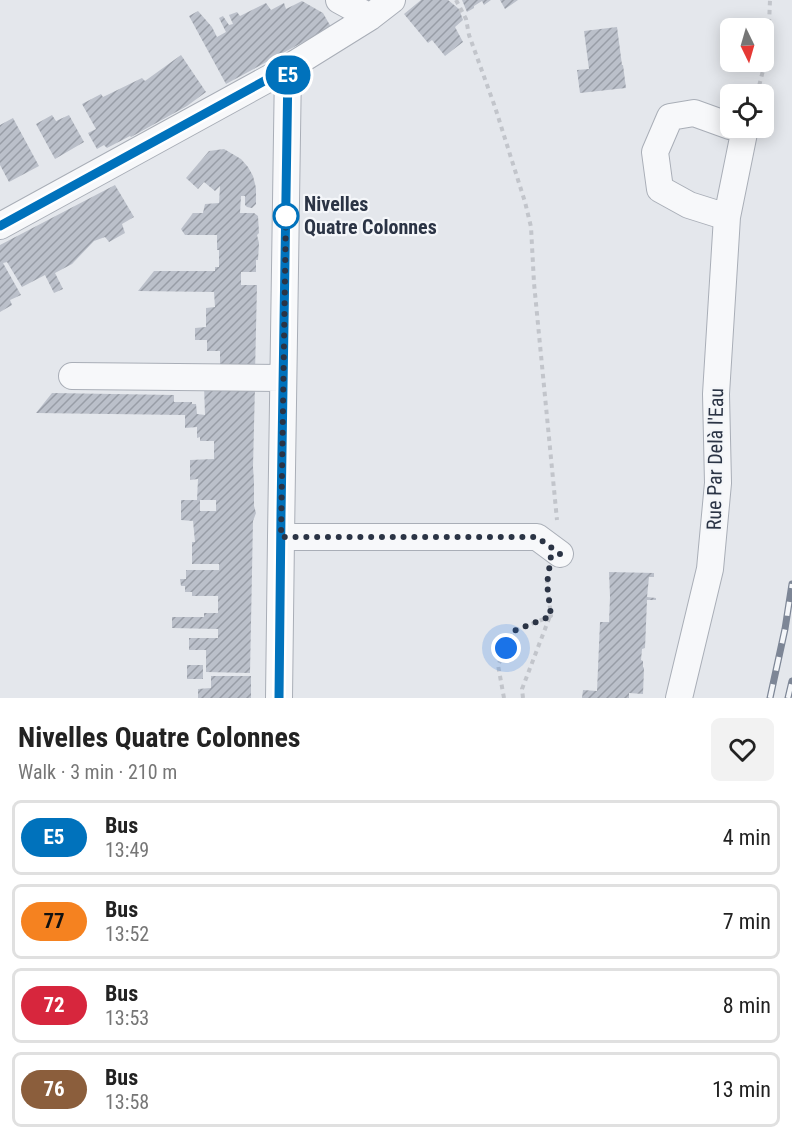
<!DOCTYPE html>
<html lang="en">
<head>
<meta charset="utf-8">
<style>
	:root { --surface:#fff; --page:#f2f2f2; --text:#222; --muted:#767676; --line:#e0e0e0 }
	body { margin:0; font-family:"Roboto Condensed",sans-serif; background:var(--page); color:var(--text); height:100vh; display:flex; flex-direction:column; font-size:22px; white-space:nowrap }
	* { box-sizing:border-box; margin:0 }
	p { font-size:20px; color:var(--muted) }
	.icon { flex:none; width:33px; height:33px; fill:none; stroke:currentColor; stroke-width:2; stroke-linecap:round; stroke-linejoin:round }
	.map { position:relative; height:698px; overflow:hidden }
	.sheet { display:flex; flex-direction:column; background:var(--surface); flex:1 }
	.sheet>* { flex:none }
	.badge { padding:0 12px; border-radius:20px; font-size:21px; line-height:39px }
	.needle { width:39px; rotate:175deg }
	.controls { position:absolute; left:720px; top:18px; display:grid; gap:12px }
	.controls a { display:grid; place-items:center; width:54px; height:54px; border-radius:9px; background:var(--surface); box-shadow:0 3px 15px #0003; font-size:30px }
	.you { position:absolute; width:30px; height:30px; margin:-15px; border:4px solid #fff; border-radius:50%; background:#1a73e8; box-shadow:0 0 0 9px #1a73e833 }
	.map>.badge { position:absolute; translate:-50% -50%; box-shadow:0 0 0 3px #fff }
	.round { display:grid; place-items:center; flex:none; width:63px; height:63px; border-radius:9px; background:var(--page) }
	.summary { display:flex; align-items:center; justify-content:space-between; height:102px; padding:0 18px }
	h1 { font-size:28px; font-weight:700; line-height:45px }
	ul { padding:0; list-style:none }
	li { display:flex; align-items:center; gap:18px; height:75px; margin:0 12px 9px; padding:0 6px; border:3px solid var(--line); border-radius:9px }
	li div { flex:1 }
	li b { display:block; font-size:22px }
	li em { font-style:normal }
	li .badge { min-width:66px; font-weight:700; text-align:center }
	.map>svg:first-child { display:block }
</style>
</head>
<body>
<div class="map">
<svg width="792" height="698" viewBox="0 0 792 698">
	<defs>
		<pattern id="building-hatch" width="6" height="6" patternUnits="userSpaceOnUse" patternTransform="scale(1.5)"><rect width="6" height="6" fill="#bbc0ca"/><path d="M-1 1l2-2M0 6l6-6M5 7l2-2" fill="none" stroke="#989da6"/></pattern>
	</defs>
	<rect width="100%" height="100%" fill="#e4e7ec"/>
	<path fill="url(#building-hatch)" fill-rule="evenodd" d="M421 0H448L459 9 463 20 455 27 463 42 445 56 432 40 428 43 404 14Z
		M462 0H491L484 5 482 1 474 6V8L467 12Z
		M500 0H518L505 9Z
		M302 1 323 13 331 27 226 84 189 16 198 11 212 27 217 37 226 32 219 18 223 16 229 25 233 24 229 15 237 12 240 16 266 3 271 10 284 3 286 9Z
		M617 27 622 65H623L626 88 580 93 577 70 589 69 584 31Z
		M181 55 206 92 187 106 131 137 130 136 107 148 104 145 97 149 88 133 96 129 82 104 101 94 103 97 142 78 145 81Z
		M52 115 56 121 69 115 84 142 55 159 36 124Z
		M13 118 39 166 9 182 0 165V125Z
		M224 149 241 159 248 167 253 176 256 188V204L252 208 247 207 245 205V196H241L240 213H254L258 216 259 233 257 235 259 243 258 260H256V272H241V285H257L255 373H220V351H207V340H195V328L206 327V308L215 307 214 292 138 291 154 271H215V267H219V250H217V235H185L181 229 193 213H203L205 204 219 203 220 186 215 191 204 182 198 189 186 178 209 151Z
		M115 185 134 217 122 224 125 233 109 242 105 237 94 241 72 264 55 273 63 289 54 293 45 275 22 287 7 262 3 263 21 295 10 300 12 305 0 312V245Z
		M204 385H255L253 467 254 482V506L256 513 253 521 250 673 206 672V650H189V638H218V629L172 628V617H204V613H218V596H192V592H185V586H181L180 579H186V570H219V564H192V542H195L193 521 181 520V500H197L198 479 190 480V460L214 459V441H200V437L197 438V427L185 428V415L36 413 52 393 174 395V402H192V404H196L197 414 205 415ZM200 500H216V511H200Z
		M609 572 654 573V577H649L647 597 656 598V600H647L645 648 642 649 641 660 643 661V667L644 668 643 694 629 693V698H582L583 690 597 691 600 622H609L610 597Z
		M187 665H203V679H187Z
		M211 676H251V698H198V689L211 688Z"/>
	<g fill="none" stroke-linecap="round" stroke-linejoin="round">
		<defs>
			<path id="minor" d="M339 0 370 17
				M727 217 689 205 660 189 655 152 670 117 694 113 730 126
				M0 226 288 68 370 17 392 0
				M72 376 283 378
				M281 537H537L560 554
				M279 698 281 537 288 68
				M679 698 710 569 718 483 716 394 727 217 745 128"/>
		</defs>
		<use href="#minor" stroke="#a9aeb7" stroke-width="28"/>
		<path stroke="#c2c5cb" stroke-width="4" stroke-dasharray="4.5 4.5" stroke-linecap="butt" d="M456 0 466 19 469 35 495 107 525 202 531 227 534 283 557 520
			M757 94 768 51 770 0
			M504 698 498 665 514 631 551 616 547 584 548 575
			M523 698 522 689 550 616"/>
		<use href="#minor" stroke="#f7f8fa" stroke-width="26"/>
		<defs>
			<path id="rail" d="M770 698 785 629 792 584
				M788 698 792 681"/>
		</defs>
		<use href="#rail" stroke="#7d8696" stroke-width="7"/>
		<use href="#rail" stroke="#f4f6f9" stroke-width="4.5" stroke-dasharray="14" stroke-linecap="butt"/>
	</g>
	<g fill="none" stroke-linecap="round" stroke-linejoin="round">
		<defs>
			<path id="line" d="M0 226 288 68 281 514 279 698"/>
		</defs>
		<use href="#line" stroke="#fff" stroke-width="14"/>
		<use href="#line" stroke="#0072bc" stroke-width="9"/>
		<path stroke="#2b3445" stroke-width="6" stroke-dasharray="0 10.8" d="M286 216V211L281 537H537L560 554 551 556 547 584 551 616 514 631 506 648"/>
	</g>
	<circle fill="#fff" stroke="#0072bc" stroke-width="3" cx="286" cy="216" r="12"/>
	<g text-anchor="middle" stroke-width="4.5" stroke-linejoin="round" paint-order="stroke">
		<g font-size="20" font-weight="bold" fill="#2b3445" stroke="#f4f6f9" text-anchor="start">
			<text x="304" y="211">Nivelles<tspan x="304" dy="23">Quatre Colonnes</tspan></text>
		</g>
		<g font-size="20" fill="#2b3445" stroke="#f4f6f9">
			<text transform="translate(715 459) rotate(-89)" y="7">Rue Par Delà l'Eau</text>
		</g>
	</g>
</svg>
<div class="controls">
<a><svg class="needle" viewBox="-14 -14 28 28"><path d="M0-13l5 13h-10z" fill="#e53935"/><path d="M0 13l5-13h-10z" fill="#767676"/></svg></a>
<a><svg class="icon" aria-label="locate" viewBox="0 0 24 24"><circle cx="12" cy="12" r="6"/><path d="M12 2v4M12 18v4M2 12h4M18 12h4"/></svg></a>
</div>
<div class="you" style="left:506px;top:648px"></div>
<b class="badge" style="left:288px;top:75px;background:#0072bc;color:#fff">E5</b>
</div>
<section class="sheet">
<div class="summary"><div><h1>Nivelles Quatre Colonnes</h1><p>Walk · 3 min · 210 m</p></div><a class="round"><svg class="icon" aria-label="heart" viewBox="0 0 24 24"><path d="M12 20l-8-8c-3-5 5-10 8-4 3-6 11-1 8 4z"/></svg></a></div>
<ul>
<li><span class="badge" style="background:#0072bc;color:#fff">E5</span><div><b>Bus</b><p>13:49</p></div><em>4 min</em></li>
<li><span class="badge" style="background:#f58220;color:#111">77</span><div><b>Bus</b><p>13:52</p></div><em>7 min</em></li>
<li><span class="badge" style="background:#d7263d;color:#fff">72</span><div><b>Bus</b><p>13:53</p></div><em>8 min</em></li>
<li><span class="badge" style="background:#8b5e3c;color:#fff">76</span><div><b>Bus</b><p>13:58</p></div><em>13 min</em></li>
</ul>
</section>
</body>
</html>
